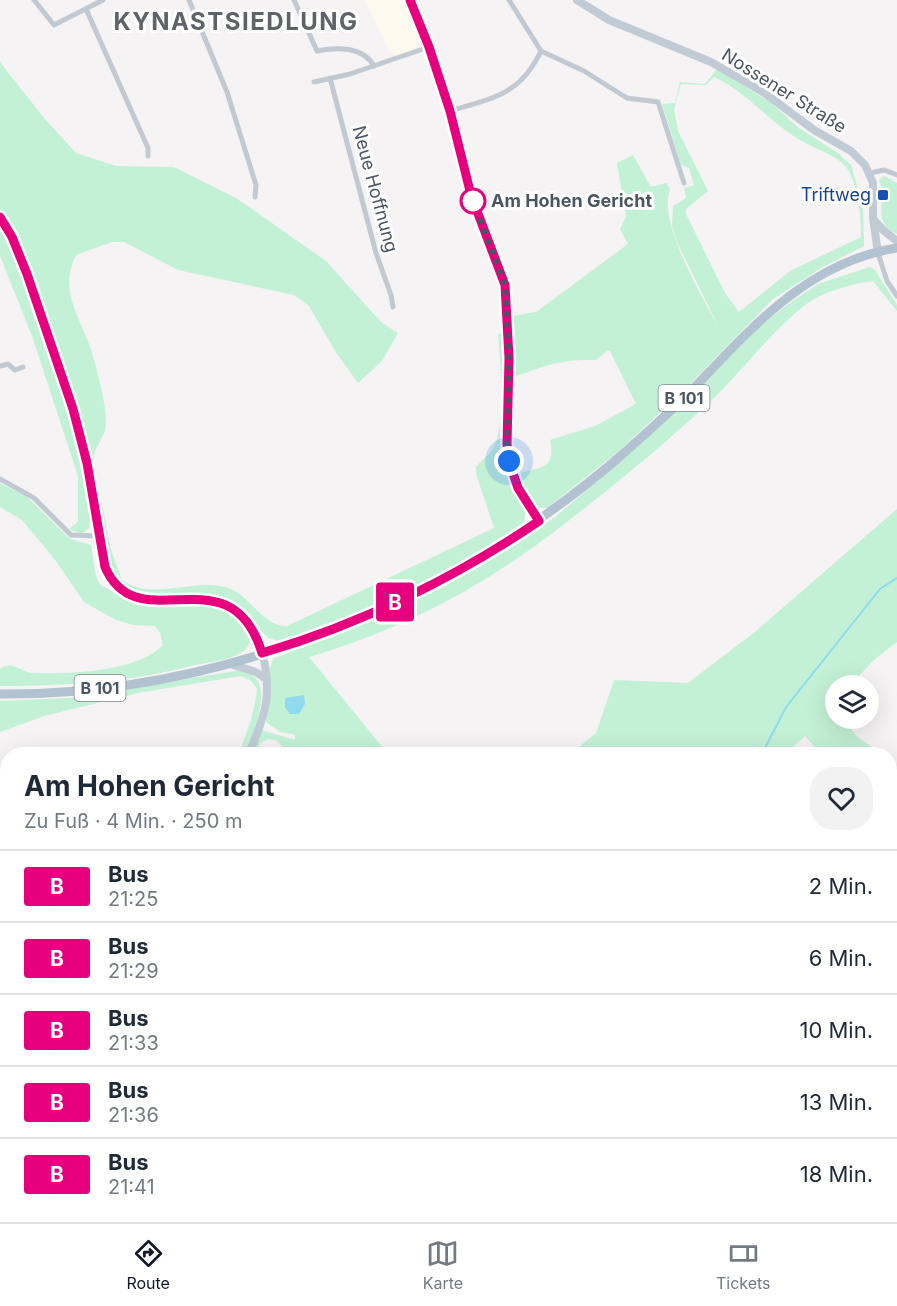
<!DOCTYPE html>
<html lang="de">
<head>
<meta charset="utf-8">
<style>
	:root { --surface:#fff; --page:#f2f2f3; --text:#1f2937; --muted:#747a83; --line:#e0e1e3; --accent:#111827 }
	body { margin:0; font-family:Inter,sans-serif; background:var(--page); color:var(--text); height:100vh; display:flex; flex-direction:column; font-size:22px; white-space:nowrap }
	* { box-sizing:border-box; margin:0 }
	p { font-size:20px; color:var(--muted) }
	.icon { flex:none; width:33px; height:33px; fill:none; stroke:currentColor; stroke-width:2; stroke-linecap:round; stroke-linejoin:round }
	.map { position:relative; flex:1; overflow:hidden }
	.side { position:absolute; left:0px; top:747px; width:897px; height:476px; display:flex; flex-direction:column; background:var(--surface); border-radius:24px 24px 0 0; box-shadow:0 6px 24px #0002 }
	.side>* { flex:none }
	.badge { padding:0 12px; border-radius:4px; font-size:21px; line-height:39px }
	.controls { position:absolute; left:825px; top:675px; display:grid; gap:12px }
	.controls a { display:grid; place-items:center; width:54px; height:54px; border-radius:50%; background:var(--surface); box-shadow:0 6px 24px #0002; font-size:30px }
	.you { position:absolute; width:30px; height:30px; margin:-15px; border:4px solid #fff; border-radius:50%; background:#1a73e8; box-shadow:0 0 0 9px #1a73e833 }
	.map>.badge { position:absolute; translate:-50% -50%; box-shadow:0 0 0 3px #fff }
	.round { display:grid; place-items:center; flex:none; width:63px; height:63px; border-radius:24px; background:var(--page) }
	.head { display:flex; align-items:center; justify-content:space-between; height:102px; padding:0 24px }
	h1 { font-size:28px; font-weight:700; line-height:45px }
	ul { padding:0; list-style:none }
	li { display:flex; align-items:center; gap:18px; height:72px; padding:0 24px; border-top:2px solid var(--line) }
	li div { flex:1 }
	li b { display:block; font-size:22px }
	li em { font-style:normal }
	li .badge { min-width:66px; font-weight:700; text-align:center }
	.dock { display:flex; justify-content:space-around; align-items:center; height:84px; border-top:2px solid var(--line); background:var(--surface); font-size:16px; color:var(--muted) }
	.dock a { display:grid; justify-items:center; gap:3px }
	.dock .on { color:var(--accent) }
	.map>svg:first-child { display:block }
</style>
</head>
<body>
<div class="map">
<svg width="897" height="1222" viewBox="0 0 897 1222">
	<rect width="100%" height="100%" fill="#f5f3f3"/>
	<path fill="#fdf9ef" d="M364 0H404L420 40 415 49 396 56 386 46Z"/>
	<path fill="#c3f1d5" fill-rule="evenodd" d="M0 62 44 118 76 153 116 166 174 167 236 198 326 261 381 322 398 333 382 361 358 383 337 354 309 306 294 295 178 270 124 242H112L76 255C57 293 83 320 93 356 99 378 106 403 106 425 106 435 95 446 93 459L111 550 122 580C156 604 199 573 235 591 252 601 267 628 287 626L494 528 476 474V467C481 460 489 456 492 450 508 424 500 363 498 334L504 333 505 461 509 477 526 509 524 522 493 544 400 595 339 621 280 641 268 638 240 608 219 596 183 593 162 597 142 596 121 584 112 571 106 553 90 458 61 357 15 235 0 209Z
		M717 69 771 103 799 128 838 153 851 165 863 206 864 246 821 268 773 299 682 392 620 450 547 508H539L526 495 517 474C541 467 556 470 550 440L595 426 636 404 610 351H607L596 360C562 359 546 365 514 377L512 316 536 312 628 244 620 229 626 217 617 163 633 155 651 187 667 183 670 190C657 220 702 297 717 324L677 242 672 226 673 206 686 198 684 188 694 185 689 168 681 165 662 104 675 103 680 82 705 84ZM714 77C747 92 769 122 800 140 816 150 842 156 850 173 859 193 861 216 861 237L790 271 739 312 725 293 686 214V209L708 191 678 131 674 109 681 84 706 85Z
		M884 176 897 183V234C870 222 888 202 879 180Z
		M0 224 14 251 39 317 69 410 84 466 90 521 89 528 82 534 69 529 78 522V476L32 336 0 256Z
		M870 267 875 270 897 305V311L873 281C851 284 824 291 805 305 773 330 748 364 719 393 670 440 616 484 563 525 483 587 406 628 309 657L388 754H290L276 740 269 739 260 743 256 754H239C246 733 255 712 257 689L250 680 241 676 137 693 112 701 114 699 44 716 0 732V701L68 698 241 670C270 677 261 707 255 728L295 740V735L280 732 266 722 270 701V669L273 659 342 631 468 571 531 534 555 517 626 457 760 326 790 303 818 284Z
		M0 483 27 497 70 539 91 545C94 557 93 576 101 585 104 588 109 589 113 592 133 603 151 606 174 603 184 602 195 600 206 603 220 606 267 634 243 651 232 660 209 662 195 665 131 682 66 686 0 686V669C12 659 21 673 34 673 69 674 138 672 163 645L160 633 155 626 133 625 116 620 84 602 56 561 22 520 0 507Z
		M897 509V642L876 658 850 685 836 686V718L844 719 856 736 882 754H821L805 736 786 754H570L596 733 614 680 688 683 756 631Z
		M7 965H8L7 1143 0 1141V967Z
		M0 1155 7 1157 8 1215H219L224 1222H0Z"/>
	<path fill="#90daee" d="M304 695 305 704 299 714H290L285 707V698Z"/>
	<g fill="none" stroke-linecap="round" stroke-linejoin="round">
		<path stroke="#90daee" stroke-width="2" d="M762 754 786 707 880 589 897 578
			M163 1215 173 1222
			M8 1222 18 1215
			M173 1222 182 1215"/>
		<path stroke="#c1cad2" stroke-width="5" d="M34 0 54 25 103 0
			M189 0 227 92 256 185 255 197
			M294 0 317 51C336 47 363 46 374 66
			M410 0 429 47 450 111 471 196 505 285 509 358 507 444 509 461 518 488 538 521
			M509 0 541 51 584 71 627 98 658 102 684 183
			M86 9 148 148V156
			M330 78 376 253 391 295 393 307
			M314 82 350 74 429 47
			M450 111C493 98 520 95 541 51
			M870 173 884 170 897 175
			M878 253 887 281 897 296
			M0 366 8 364 15 370 23 367
			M0 479 34 498 71 535 98 536"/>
		<path stroke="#c1cbd6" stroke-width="8" d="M577 0 609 20 711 62 763 92 814 130 851 151 865 165 873 183V218L878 253
			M0 217C16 241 24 269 34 295 55 350 75 407 87 464 94 498 92 551 111 579 134 614 174 594 208 599 253 605 272 662 266 703 263 721 255 738 249 754
			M874 220 883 230 897 241
			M230 664 256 672 266 679
			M224 1215 228 1222"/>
		<path stroke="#b3c2d1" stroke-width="9" d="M0 694C224 696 457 599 624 453 646 433 668 414 689 393 749 331 806 262 897 248"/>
	</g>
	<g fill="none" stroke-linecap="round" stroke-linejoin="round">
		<defs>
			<path id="line" d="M0 217 12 237 27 274 73 409 87 463 105 567C138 643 230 549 262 653 359 625 455 578 539 521L518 488 509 461 507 444 509 358 505 285 471 195 450 111 429 47 410 0"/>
		</defs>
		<use href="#line" stroke="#fff" stroke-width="14"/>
		<use href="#line" stroke="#e6007e" stroke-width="9"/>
		<path stroke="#4a5661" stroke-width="6" stroke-dasharray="0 10.8" d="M473 201 505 285 509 358 507 444 509 461"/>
	</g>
	<rect fill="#1a4fb4" stroke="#fff" stroke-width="2" x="877" y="189" width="12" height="12" rx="3"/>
	<circle fill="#fff" stroke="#e6007e" stroke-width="3" cx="473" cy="201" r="12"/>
	<g text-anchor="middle" stroke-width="6" stroke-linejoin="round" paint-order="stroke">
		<g fill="#fff" stroke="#808990" stroke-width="1.5">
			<rect x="658.5" y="385" width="51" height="26" rx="4.5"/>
			<rect x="74.5" y="675" width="51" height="26" rx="4.5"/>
		</g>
		<g font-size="16" font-weight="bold" fill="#4a5661">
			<text x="684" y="404">B 101</text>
			<text x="100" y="694">B 101</text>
		</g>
		<g font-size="18" fill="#4a5661" stroke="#fff">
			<text transform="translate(784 91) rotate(32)" y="6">Nossener Straße</text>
			<text transform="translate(375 189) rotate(75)" y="6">Neue Hoffnung</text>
		</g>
		<g font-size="18" fill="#164399" stroke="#fff" text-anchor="end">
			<text x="871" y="201">Triftweg</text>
		</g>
		<g font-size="18" font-weight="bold" fill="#4a5661" stroke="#fff" text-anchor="start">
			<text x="491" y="207">Am Hohen Gericht</text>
		</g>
		<g font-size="24" font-weight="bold" letter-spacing="1.5" fill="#5f6368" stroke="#fff">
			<text x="236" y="30">KYNASTSIEDLUNG</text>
		</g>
	</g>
</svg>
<div class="controls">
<a><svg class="icon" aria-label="layers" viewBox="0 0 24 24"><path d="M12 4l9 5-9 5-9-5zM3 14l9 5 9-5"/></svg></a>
</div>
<div class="you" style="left:509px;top:461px"></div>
<b class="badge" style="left:395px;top:602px;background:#e6007e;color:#fff">B</b>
<section class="side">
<div class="head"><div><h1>Am Hohen Gericht</h1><p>Zu Fuß · 4 Min. · 250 m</p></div><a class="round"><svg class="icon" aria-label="heart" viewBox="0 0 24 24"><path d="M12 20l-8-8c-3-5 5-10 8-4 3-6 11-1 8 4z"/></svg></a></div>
<ul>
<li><span class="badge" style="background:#e6007e;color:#fff">B</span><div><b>Bus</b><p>21:25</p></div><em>2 Min.</em></li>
<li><span class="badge" style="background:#e6007e;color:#fff">B</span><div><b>Bus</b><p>21:29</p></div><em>6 Min.</em></li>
<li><span class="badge" style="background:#e6007e;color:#fff">B</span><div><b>Bus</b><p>21:33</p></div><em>10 Min.</em></li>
<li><span class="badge" style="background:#e6007e;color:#fff">B</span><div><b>Bus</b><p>21:36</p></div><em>13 Min.</em></li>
<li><span class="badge" style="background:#e6007e;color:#fff">B</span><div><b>Bus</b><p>21:41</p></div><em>18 Min.</em></li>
</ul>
</section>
</div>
<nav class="dock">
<a class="on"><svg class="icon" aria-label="directions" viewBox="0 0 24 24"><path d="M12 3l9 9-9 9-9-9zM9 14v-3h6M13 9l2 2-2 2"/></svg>Route</a>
<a><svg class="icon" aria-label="map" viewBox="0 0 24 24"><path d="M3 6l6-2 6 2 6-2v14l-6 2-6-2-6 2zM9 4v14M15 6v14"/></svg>Karte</a>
<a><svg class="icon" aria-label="tickets" viewBox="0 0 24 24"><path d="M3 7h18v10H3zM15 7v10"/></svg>Tickets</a>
</nav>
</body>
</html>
